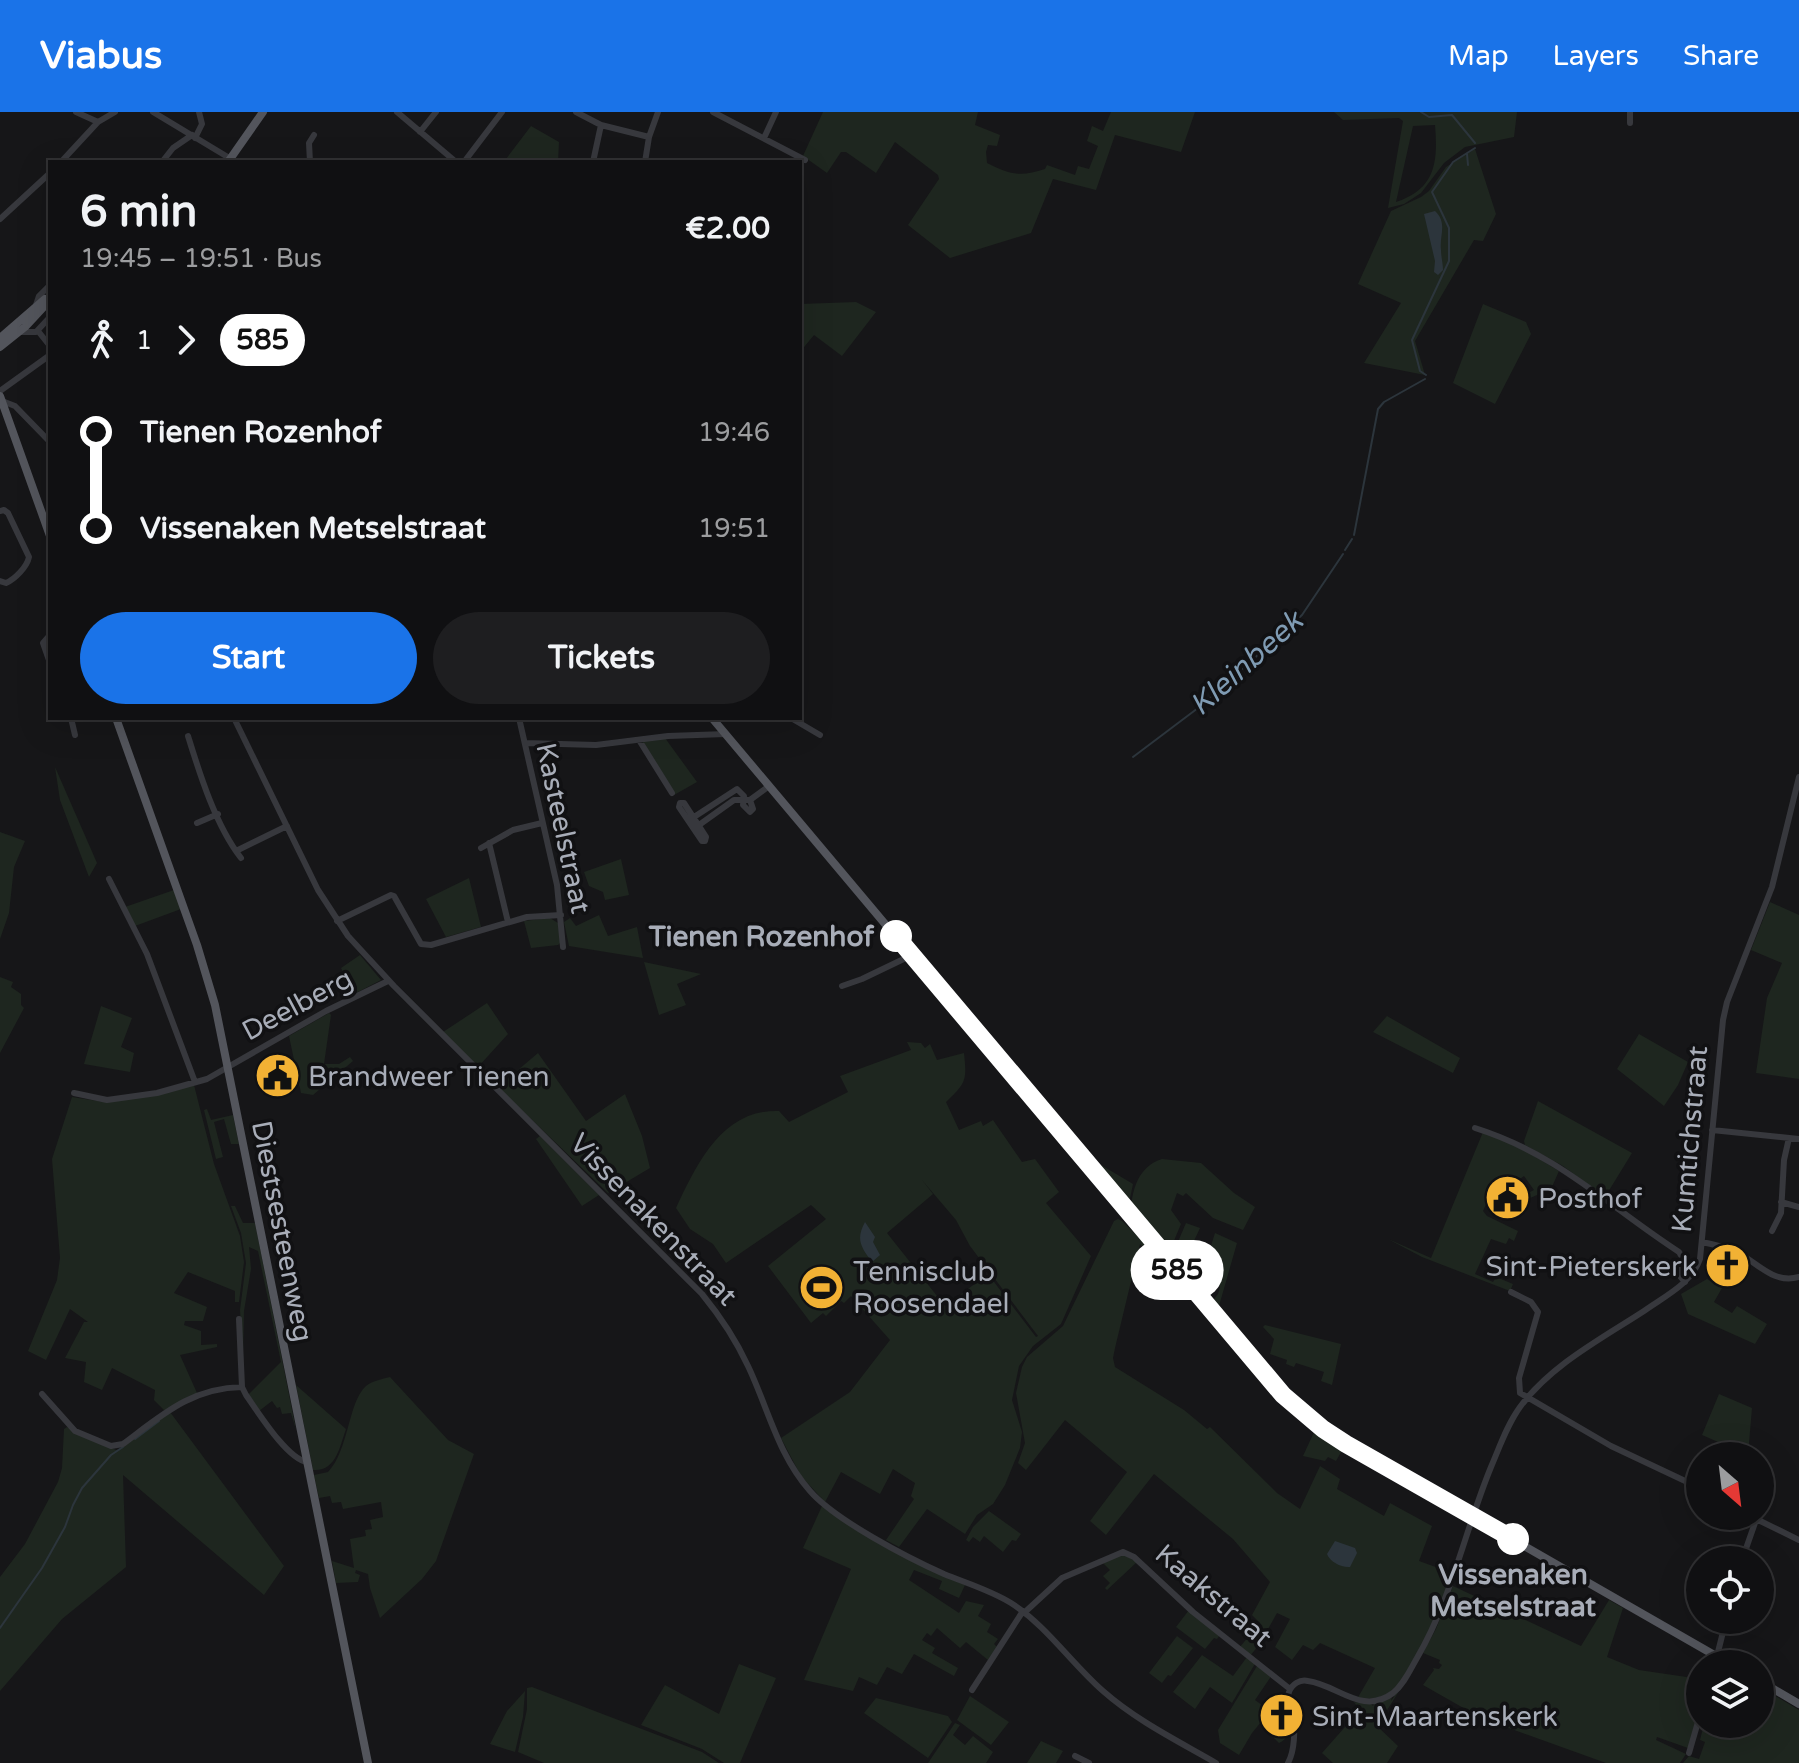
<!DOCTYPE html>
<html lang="en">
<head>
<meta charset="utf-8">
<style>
	:root { --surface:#101012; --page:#1e1e20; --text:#f1f3f6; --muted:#9c9d9f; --line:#303032; --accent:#1a73e8 }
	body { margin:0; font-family:"Varela Round",sans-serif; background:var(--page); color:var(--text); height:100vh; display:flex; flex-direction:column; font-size:30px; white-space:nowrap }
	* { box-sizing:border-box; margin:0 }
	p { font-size:26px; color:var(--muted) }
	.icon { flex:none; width:44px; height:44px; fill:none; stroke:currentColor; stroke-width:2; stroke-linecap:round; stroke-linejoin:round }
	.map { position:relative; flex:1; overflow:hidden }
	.drawer { position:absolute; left:48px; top:48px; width:754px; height:560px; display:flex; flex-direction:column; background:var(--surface); border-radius:0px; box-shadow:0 8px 32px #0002,0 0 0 2px var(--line) }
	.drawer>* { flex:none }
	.badge { padding:0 16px; border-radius:26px; font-size:28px; line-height:52px }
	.needle { width:52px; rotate:152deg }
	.tools { position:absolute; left:1686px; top:1330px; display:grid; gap:16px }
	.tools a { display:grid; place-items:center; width:88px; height:88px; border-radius:50%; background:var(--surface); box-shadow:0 8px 32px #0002,0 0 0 2px var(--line); font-size:40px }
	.map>.badge { position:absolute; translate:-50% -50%; box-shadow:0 0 0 4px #fff }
	.legs { display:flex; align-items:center; gap:12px; height:88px; padding:0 32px; font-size:26px }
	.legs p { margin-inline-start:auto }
	.head { display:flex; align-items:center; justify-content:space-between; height:136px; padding:0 32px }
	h1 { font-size:44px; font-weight:700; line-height:60px }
	.action { display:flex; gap:16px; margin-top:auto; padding:16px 32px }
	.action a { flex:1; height:92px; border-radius:48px; background:var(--accent); color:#fff; font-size:32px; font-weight:700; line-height:92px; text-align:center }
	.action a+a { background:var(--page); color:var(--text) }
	ul { padding:0 32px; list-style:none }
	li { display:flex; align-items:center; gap:28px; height:96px; font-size:30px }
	li i { display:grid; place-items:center; width:12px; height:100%; margin:0 10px; background:currentColor }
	li i::after { content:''; width:20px; height:20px; margin:-10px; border:6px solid; border-radius:50%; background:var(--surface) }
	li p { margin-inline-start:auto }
	li:first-child i { background:linear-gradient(#0000 50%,currentColor 0) }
	li:last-child i { background:linear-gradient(currentColor 50%,#0000 0) }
	header { display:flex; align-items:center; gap:48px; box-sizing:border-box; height:112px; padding:0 40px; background:var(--accent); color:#fff }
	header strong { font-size:38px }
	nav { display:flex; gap:44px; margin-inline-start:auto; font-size:28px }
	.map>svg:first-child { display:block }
</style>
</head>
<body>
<header>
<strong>Viabus</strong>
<nav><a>Map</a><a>Layers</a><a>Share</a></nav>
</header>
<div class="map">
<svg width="1799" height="1651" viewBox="0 0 1799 1651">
	<rect width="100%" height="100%" fill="#161618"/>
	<path fill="#1e261f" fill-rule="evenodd" d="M823 0H978L975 13 1000 23 997 34 988 33 986 40 987 51C1010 63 1021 65 1045 57L1047 53 1075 63 1078 54 1089 57 1098 34 1087 29 1092 14 1103 19 1111 0H1195L1181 40 1115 23 1096 78 1053 67 1031 121 950 146 908 113 939 67 938 63 895 30 876 61 846 40H841L827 61 803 44Z
		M1334 0H1517L1514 25 1465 35 1444 51 1421 81 1404 92 1388 96 1403 9 1399 6 1343 8ZM1413 14 1435 13C1438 49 1436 77 1396 90Z
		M531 14 559 30 558 50H510L506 47Z
		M1475 37 1496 102 1483 129 1474 128 1415 229 1425 263 1364 251 1401 191 1358 172 1391 99 1421 85 1429 79 1446 55Z
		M856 190 876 200 842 244 814 223 800 240V192Z
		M1483 192 1526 210 1531 222 1495 292 1453 271Z
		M665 626 697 670 674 683 642 629Z
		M55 655 97 751 89 765 60 688Z
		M0 720 25 729 14 755 9 801 0 827Z
		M621 747 629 783 605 788 603 780 589 774 584 760Z
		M469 766 481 815 446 825 426 787Z
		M174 778 181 797 135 814 125 795Z
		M1770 790 1799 803V967L1756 961 1767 886 1782 851 1751 838Z
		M599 803 608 824 637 815 643 846 569 834 564 810 570 806 576 814Z
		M550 806 558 811 561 830 558 833 531 836 524 809Z
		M360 843 381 868 354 882 341 856Z
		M644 850 701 862 677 872 686 893 659 903Z
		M0 865 13 870 11 875 21 882V893L24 896 0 941Z
		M487 891 508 922 478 955 443 920Z
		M101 894 132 906 121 935 134 941 130 960 84 952Z
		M329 901 331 903 324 952H339L350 945 353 949 313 983 301 981 289 924Z
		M1387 904 1460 946 1453 961 1373 920Z
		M1639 922 1688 950 1678 973 1664 994 1617 957Z
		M907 930 921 931 925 936 930 932 937 948 964 941C967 969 966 971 946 990L959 1018 981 1009 983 1014 993 1008 1022 1050 1035 1047 1059 1080 1046 1091 1091 1144 1061 1212 1033 1234 1019 1254 1012 1288 1022 1320 1020 1336 1005 1373 993 1392 977 1403 965 1422 927 1397 899 1435 886 1428 914 1387 911 1384 915 1371 893 1357 880 1382 841 1360 825 1390 801 1364 781 1326 850 1280 890 1228 851 1184 844 1191 841 1189 826 1204 823 1201 811 1211 768 1154 826 1107 811 1093 726 1151 713 1132 690 1117 676 1096C697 1052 722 997 779 999L789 1010 848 980 840 964 911 938ZM922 1068 956 1108 970 1134 1038 1224 1036 1225 988 1162 945 1194 887 1121 933 1082Z
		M538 941 586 1009 625 982 642 1024 650 1056 608 1081 498 975Z
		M194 973 214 1052 240 1124 244 1150 239 1190H235V1179L188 1160 174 1181 207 1195 203 1209H185L184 1213 201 1219V1233L217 1232V1235L180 1243 197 1281 165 1299 154 1288 155 1278 112 1256 102 1278 84 1270 86 1250 65 1246 84 1210H88L70 1197 46 1248 28 1239 57 1168 60 1146 52 1047 72 985 104 990Z
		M1538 989 1632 1041 1605 1085 1563 1054 1525 1033 1524 1029Z
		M207 997 211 1008 233 1003 239 1032H231L224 1007 214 1010 223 1045 216 1047 204 998Z
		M1483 1020 1518 1034 1559 1059 1551 1077 1530 1086 1528 1081 1534 1078 1524 1064 1517 1069 1514 1067 1503 1081H1497L1496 1085 1485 1087 1487 1090 1483 1099 1487 1104 1518 1119 1514 1129 1509 1126 1506 1132 1491 1127 1475 1162 1493 1170 1496 1165 1513 1172 1510 1179 1422 1145 1388 1127 1431 1146Z
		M540 1024 599 1083 582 1094 536 1027Z
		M1091 1047 1133 1072 1128 1096 1090 1050Z
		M1162 1047 1201 1051 1234 1081 1255 1095 1243 1118 1213 1106 1186 1081 1183 1084 1177 1081 1171 1098 1181 1112 1168 1143 1131 1098C1132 1077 1139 1054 1162 1047Z
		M231 1094H235L243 1111H255L296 1318 291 1301 282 1302 280 1295 277 1296 272 1289 259 1299 248 1283 281 1250 258 1139 249 1135 251 1157 244 1199 243 1244 240 1198 246 1151 241 1121Z
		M1122 1098 1187 1175 1140 1132 1115 1236 1113 1246 1115 1255 1184 1298 1207 1317 1210 1315 1277 1381 1300 1397 1320 1354 1340 1367 1337 1377 1384 1404 1390 1391 1432 1414 1419 1449 1452 1461C1442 1489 1414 1560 1393 1578 1382 1587 1370 1587 1357 1587L1375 1556 1320 1531 1313 1538 1303 1533 1292 1548 1275 1535 1290 1507 1277 1501 1268 1517 1270 1519 1250 1544 1239 1536 1260 1511 1252 1503 1270 1470 1233 1427 1154 1362 1106 1423 1090 1409 1127 1360 1065 1308 1026 1358 1018 1351 1025 1331 1016 1281 1022 1255 1027 1245 1063 1214 1114 1109 1118 1107 1122 1109 1156 1142 1119 1102Z
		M1186 1111 1200 1116 1181 1157 1171 1146Z
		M1215 1121 1237 1131 1217 1201 1210 1192 1218 1182 1220 1175 1209 1163V1156H1205L1198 1178 1185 1161 1194 1139 1208 1143Z
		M1727 1140 1744 1150 1739 1161 1725 1171 1711 1160 1720 1144Z
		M1707 1167 1722 1176 1714 1190 1732 1201 1737 1194 1767 1212 1755 1232 1688 1202 1681 1182Z
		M1265 1213 1341 1232 1332 1273 1321 1269 1324 1260 1296 1251 1294 1255 1286 1252 1287 1248 1270 1242 1274 1227 1263 1215Z
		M390 1265 448 1328 474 1342 436 1449 422 1467 380 1506 370 1476 368 1462 356 1458 355 1461 360 1463 358 1470 336 1471 332 1449 354 1456 350 1427 366 1424 365 1418 372 1417 370 1408 383 1405 381 1390 343 1397 341 1390 332 1391 330 1384 319 1386 314 1363 328 1360C349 1338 348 1290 366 1274 372 1269 382 1267 390 1265Z
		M1263 1265 1345 1333 1336 1349 1328 1345 1325 1349 1303 1344 1315 1318 1290 1298 1262 1267Z
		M296 1273 346 1317C340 1334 336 1360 313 1358Z
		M1719 1282 1752 1296 1748 1343 1702 1323Z
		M170 1300 284 1454 264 1483 123 1363 126 1455 62 1507 0 1579V1465L25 1432 58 1370 62 1356 64 1317 67 1315 118 1339Z
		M822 1394 928 1457 965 1473 959 1486 939 1477 942 1469 914 1458 909 1468 959 1501 966 1489 984 1493 978 1504 991 1512 987 1520 998 1527 994 1532 997 1535 988 1548 966 1530 960 1536 937 1516 931 1524 927 1521 922 1528 935 1536 932 1541 958 1556 954 1564 914 1542 902 1562 887 1555 877 1573 859 1565 853 1579 804 1568 851 1457 803 1436Z
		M989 1399 1021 1422 1016 1429 1012 1428 1003 1440 984 1424 980 1430 973 1425 969 1430 966 1428 973 1415Z
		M1123 1442 1137 1450 1107 1478 1105 1476 1110 1471 1103 1464 1110 1458 1101 1449Z
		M1453 1474 1581 1534 1609 1488 1623 1496 1607 1545 1639 1558 1700 1567V1596L1688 1636 1657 1625 1656 1628 1686 1642 1680 1651H1606L1481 1606 1423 1573 1434 1558 1433 1556 1439 1557 1442 1553 1439 1551 1440 1548 1423 1541 1436 1517Z
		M1189 1498 1220 1523 1217 1527 1214 1526 1205 1537 1176 1515Z
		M1177 1524 1193 1536 1171 1564 1168 1563 1162 1571 1149 1561Z
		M1202 1543 1233 1564 1247 1545 1256 1550 1232 1591 1210 1575 1195 1597 1173 1580Z
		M739 1552 776 1566 740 1651H724L702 1637 641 1613 665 1573 719 1602Z
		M1257 1554 1272 1563 1255 1588 1270 1599 1252 1621 1239 1643 1220 1631 1218 1618Z
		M1408 1565 1377 1614 1398 1634 1387 1651H1333L1322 1641 1360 1598 1354 1590 1371 1592 1373 1594 1374 1591 1392 1584 1391 1589Z
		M532 1575 702 1640 719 1651H544L518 1640 527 1597V1576Z
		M1760 1575 1799 1598V1651H1683L1689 1644 1699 1647 1705 1630 1700 1628 1704 1612H1760Z
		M525 1579 523 1605 515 1640 490 1632 507 1599Z
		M970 1584 1009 1610 991 1633 957 1608Z
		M876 1586 948 1604 952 1610 928 1646 864 1601Z
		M1286 1590C1292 1605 1294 1624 1279 1631L1274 1626 1275 1621 1263 1610 1279 1591Z
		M955 1611 960 1613 953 1623 965 1633 973 1624 993 1640 986 1651H928Z
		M1041 1629 1063 1639 1056 1651H1027Z"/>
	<path fill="#2c353c" d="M1435 99C1448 111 1439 124 1441 138 1441 145 1443 151 1443 158L1438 163 1434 160 1435 149 1424 102Z
		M865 1110 875 1125 873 1130 880 1143 872 1150C860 1134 856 1127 865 1110Z
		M1335 1429 1355 1436 1357 1441 1350 1455C1342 1456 1330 1450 1327 1442Z"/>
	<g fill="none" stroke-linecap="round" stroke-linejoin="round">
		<path stroke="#2c353c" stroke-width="2" d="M1421 0 1429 5 1452 3 1475 31
			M1467 42 1468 53
			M1426 263 1420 259 1412 228 1449 149V116L1432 80 1453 50 1475 36
			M1354 423 1378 297 1384 290 1425 267
			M1345 438 1352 427
			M1133 645 1206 590 1302 503 1343 442
			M135 1327 159 1309
			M0 1516 42 1456 65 1415 73 1393 82 1376 111 1343 123 1335"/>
		<path stroke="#37383d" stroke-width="6" d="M76 0 98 10
			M153 0 231 47
			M397 0 456 50
			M576 0 601 13 649 25
			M713 0 805 48
			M1630 11V0
			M420 20 436 0
			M195 26 202 12 199 0
			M764 26 776 0
			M61 50 98 10 115 0
			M162 50 173 36 192 23
			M310 50 309 31 314 23
			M464 50 502 0
			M593 50 601 13
			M645 50 649 25 658 0
			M0 107 50 61
			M36 193 39 184 50 173
			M38 219 50 234
			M20 220H36L50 205
			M0 279 50 243
			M2 289 15 294 50 330
			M0 399 4 398 8 401 29 445C27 455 15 467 6 471L0 469
			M50 523 43 531 50 551
			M71 606 75 623
			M234 606 318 778 348 824 394 874 702 1182C720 1204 736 1228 748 1254 768 1296 778 1343 810 1379 835 1408 908 1446 944 1462 966 1471 990 1478 1011 1491 1047 1514 1071 1551 1103 1579 1137 1609 1178 1629 1216 1651
			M519 606 557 773 563 835
			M791 606 820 623
			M188 624C200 663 216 714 241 746
			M639 628 672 681
			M525 631 596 633 668 624 726 622
			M680 691H684L706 725 705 729H702L679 695Z
			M694 705 737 677 744 684 743 693 750 700 753 697 750 688
			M197 711 218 702
			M699 713 734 688H750L769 674
			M489 731 508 810
			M481 736 513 718 542 711
			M236 739 287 714
			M109 767 147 842 195 970
			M337 809 391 783 394 784 421 832 431 833 527 805 561 803
			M842 874 862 867 912 843
			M74 981 107 988 157 981 207 967 326 899 388 869
			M1475 1016C1558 1042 1608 1094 1679 1140L1682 1145 1680 1164 1685 1170
			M1712 1018 1799 1027
			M1781 1090 1799 1095
			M1772 1119 1781 1101 1784 1048 1789 1026
			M1702 1130C1712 1132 1724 1135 1734 1139 1756 1148 1772 1173 1799 1165
			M1511 1180 1531 1190 1538 1200 1519 1266 1520 1281 1611 1334 1700 1376
			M239 1207 242 1275 246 1283C258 1300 287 1347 307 1350
			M42 1282 75 1319 111 1334 123 1332C162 1303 191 1276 242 1275
			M1750 1404 1799 1428
			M1742 1448 1756 1408
			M1025 1500 1062 1466 1123 1440 1134 1445 1193 1500 1290 1577
			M1715 1552 1726 1508
			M972 1578 1023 1499
			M1689 1641 1700 1603
			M1075 1644 1089 1651
			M1288 1651C1295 1638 1295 1618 1293 1604 1291 1596 1286 1588 1289 1580 1292 1572 1300 1567 1308 1569 1338 1573 1362 1604 1393 1581 1404 1572 1410 1558 1417 1546 1452 1486 1465 1418 1491 1355 1500 1334 1507 1313 1520 1295 1551 1253 1601 1227 1644 1199 1665 1184 1691 1172 1700 1147L1723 908 1727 890 1772 775 1799 665"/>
		<path stroke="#53555c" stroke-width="8" d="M228 50 263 0
			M0 226 45 187
			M0 235 25 215 50 188
			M0 284 50 424
			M116 606 197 833 215 893 368 1651
			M712 606 1264 1263 1304 1302 1346 1332 1730 1552
			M1760 1569 1799 1592"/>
	</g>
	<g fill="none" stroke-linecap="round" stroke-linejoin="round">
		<defs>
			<path id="line-1" d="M896 824 1283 1283 1323 1317 1346 1332 1513 1427"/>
		</defs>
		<use href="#line-1" stroke="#fff" stroke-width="18"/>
		<use href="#line-1" stroke="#fff" stroke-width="12"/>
	</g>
	<defs>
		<symbol id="civic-disc" viewBox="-11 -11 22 22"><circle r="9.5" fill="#f2b134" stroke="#111113"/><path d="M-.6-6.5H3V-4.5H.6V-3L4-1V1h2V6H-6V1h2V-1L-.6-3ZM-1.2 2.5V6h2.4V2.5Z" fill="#111"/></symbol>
		<symbol id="church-disc" viewBox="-11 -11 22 22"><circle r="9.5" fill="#f2b134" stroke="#111113"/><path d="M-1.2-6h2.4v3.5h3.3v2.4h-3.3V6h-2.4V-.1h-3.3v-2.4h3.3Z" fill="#111"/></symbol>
		<symbol id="stadium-disc" viewBox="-11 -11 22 22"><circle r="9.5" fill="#f2b134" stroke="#111113"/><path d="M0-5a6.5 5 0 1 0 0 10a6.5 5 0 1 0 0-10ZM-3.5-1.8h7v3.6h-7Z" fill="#111"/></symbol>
	</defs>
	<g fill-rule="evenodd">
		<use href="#civic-disc" x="252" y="938" width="51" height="51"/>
		<use href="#civic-disc" x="1482" y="1060" width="51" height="51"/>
		<use href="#church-disc" x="1702" y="1128" width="51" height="51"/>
		<use href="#stadium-disc" x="796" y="1150" width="51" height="51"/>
		<use href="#church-disc" x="1256" y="1578" width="51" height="51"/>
	</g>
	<g fill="#fff" stroke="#fff" stroke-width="4">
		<circle cx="896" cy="824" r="14"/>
		<circle cx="1513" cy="1427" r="14"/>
	</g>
	<g text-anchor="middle" stroke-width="7" stroke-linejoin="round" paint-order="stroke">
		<g font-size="28" fill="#a8adb8" stroke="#111113">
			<text transform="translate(564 716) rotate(78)" y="10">Kasteelstraat</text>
			<text transform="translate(297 892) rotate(-28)" y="10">Deelberg</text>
			<text transform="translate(1689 1027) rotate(-85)" y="10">Kumtichstraat</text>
			<text transform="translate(654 1107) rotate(46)" y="10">Vissenakenstraat</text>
			<text transform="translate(283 1119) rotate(79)" y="10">Diestsesteenweg</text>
			<text transform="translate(1214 1483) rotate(40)" y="10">Kaakstraat</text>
		</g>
		<g font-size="28" font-weight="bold" fill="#a8adb8" stroke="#111113" text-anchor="end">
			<text x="874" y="834">Tienen Rozenhof</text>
			<text x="1513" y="1472" text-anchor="middle">Vissenaken<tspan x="1513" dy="32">Metselstraat</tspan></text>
		</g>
		<g font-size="28" fill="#a8adb8" stroke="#111113" text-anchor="start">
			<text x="308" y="974">Brandweer Tienen</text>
			<text x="1538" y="1096">Posthof</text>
			<text x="1697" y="1164" text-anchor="end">Sint-Pieterskerk</text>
			<text x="853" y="1169">Tennisclub<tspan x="853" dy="32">Roosendael</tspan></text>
			<text x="1312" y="1614">Sint-Maartenskerk</text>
		</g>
		<g font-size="30" font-style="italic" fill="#7f9bb3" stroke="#111113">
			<text transform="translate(1246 551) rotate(-42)" y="10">Kleinbeek</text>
		</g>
	</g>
</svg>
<div class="tools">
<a><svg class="needle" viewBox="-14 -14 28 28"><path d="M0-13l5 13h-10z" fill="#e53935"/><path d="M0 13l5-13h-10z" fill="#9c9d9f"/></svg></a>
<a><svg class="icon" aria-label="locate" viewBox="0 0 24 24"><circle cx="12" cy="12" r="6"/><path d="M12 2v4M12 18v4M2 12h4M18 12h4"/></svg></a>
<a><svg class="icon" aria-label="layers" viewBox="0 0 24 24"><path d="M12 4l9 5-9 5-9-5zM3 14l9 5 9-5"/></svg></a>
</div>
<b class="badge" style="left:1177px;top:1158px;background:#fff;color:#111">585</b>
<section class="drawer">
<div class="head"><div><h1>6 min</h1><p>19:45 – 19:51 · Bus</p></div><b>€2.00</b></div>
<div class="legs"><svg class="icon" aria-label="walk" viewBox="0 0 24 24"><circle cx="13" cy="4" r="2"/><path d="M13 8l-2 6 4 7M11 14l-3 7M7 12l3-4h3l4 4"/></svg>1<svg class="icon" aria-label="forward" viewBox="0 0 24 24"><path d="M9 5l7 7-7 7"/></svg><b class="badge" style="background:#fff;color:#111">585</b></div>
<ul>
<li><i style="color:#fff"></i><b>Tienen Rozenhof</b><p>19:46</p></li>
<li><i style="color:#fff"></i><b>Vissenaken Metselstraat</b><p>19:51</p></li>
</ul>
<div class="action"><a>Start</a><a>Tickets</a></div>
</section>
</div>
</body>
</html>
